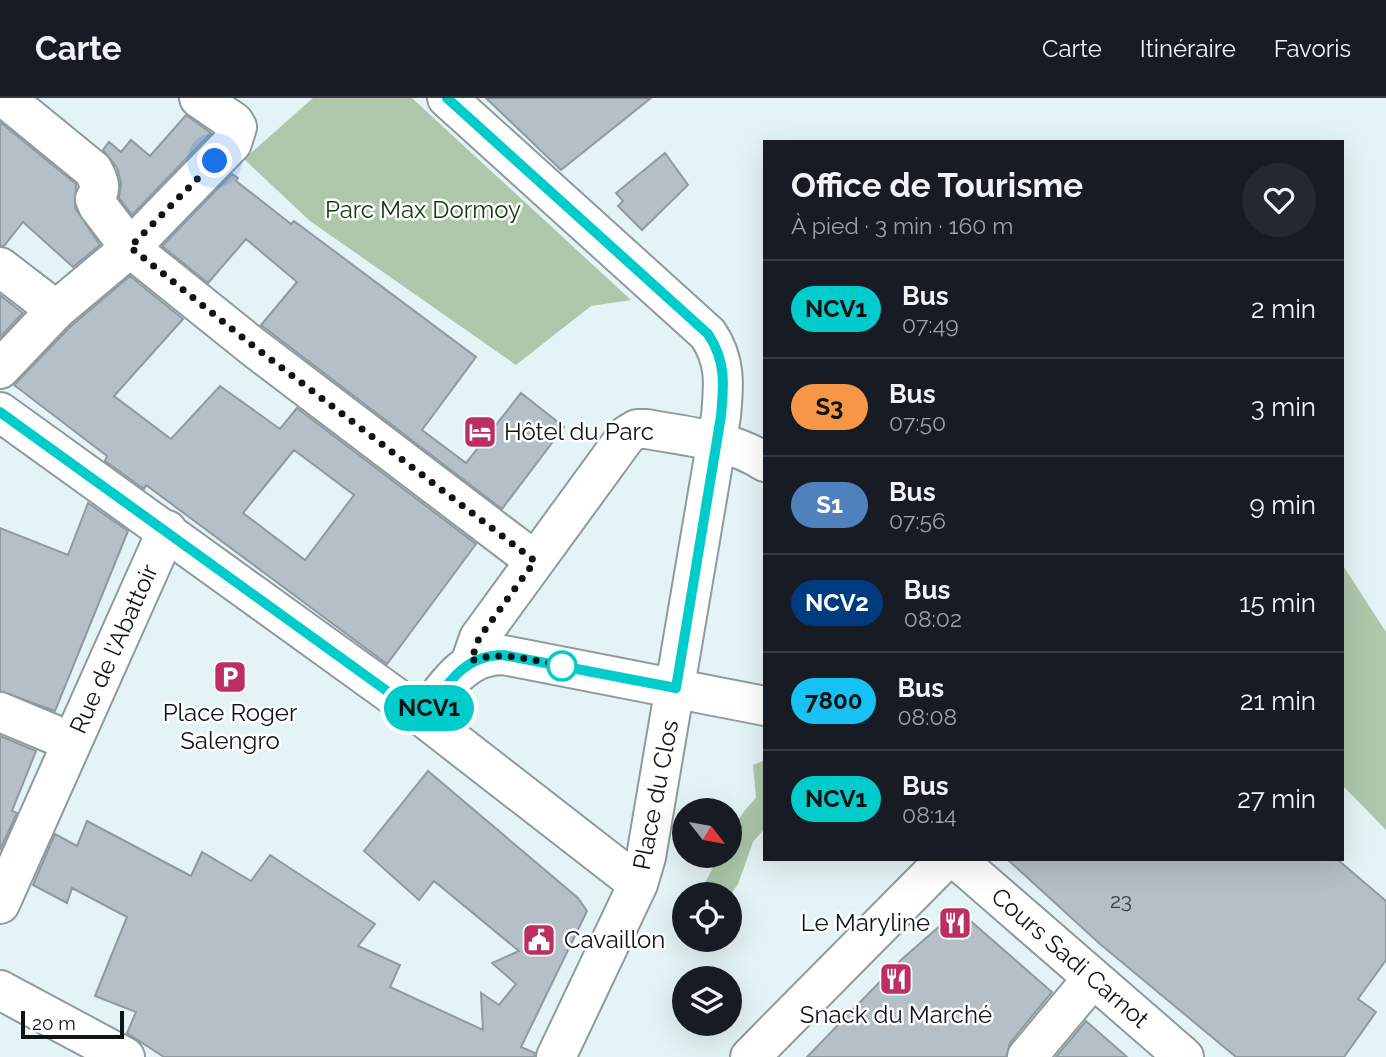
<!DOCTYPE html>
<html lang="fr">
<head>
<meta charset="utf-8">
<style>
	:root { --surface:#171b24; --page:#242831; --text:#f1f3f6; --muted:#9ea1a6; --line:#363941 }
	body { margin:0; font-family:Raleway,sans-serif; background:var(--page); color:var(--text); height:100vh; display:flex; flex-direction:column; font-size:26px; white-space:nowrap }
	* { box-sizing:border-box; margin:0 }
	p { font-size:23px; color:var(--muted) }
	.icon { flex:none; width:38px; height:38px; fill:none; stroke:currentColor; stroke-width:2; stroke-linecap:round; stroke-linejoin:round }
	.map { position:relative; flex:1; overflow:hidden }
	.side { position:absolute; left:763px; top:42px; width:581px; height:721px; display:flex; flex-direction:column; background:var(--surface); border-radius:0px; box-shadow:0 7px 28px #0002 }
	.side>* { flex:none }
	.badge { padding:0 14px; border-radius:23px; font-size:24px; line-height:46px }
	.needle { width:46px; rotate:121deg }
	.tools { position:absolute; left:672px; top:700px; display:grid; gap:14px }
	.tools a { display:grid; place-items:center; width:70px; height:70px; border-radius:50%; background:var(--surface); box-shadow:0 7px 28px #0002; font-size:35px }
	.scale { position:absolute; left:21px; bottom:18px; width:103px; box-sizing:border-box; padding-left:7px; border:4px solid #0f1415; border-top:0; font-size:19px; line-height:24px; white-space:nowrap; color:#0f1415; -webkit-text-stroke:5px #fff; paint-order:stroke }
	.you { position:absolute; width:35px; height:35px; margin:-18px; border:5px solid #fff; border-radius:50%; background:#1a73e8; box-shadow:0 0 0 10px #1a73e833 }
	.map>.badge { position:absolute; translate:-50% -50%; box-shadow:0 0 0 4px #fff }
	.round { display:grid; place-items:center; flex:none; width:74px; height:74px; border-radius:37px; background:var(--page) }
	.head { display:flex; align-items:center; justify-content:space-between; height:119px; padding:0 28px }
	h1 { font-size:33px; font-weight:700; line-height:52px }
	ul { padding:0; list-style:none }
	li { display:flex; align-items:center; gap:21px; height:98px; padding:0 28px; border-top:2px solid var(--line) }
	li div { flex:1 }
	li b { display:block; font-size:26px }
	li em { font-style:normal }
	li .badge { min-width:77px; font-weight:700; text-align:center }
	header { display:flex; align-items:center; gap:42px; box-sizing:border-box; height:98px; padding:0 35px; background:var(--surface); border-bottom:2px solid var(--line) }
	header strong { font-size:33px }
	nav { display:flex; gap:38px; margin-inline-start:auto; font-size:24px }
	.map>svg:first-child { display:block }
</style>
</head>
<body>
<header>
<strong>Carte</strong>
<nav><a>Carte</a><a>Itinéraire</a><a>Favoris</a></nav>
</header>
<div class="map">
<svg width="1386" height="959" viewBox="0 0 1386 959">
	<rect width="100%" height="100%" fill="#e4f3f5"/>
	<path fill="#aec7ab" d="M313 0H412L631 202 591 208 516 267 310 123 244 61Z
		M1342 466 1386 534V732L1342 687Z
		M765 662V730L753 744 738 786 730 797 699 796 719 758H730C730 731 738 719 756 700L753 667Z"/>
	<path fill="#b4bfc7" stroke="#8f99a0" stroke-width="2" fill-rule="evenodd" d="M486 0H651L561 72Z
		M186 17 211 35 132 117 119 100 121 85 117 70 103 52 109 44 121 54 131 42 150 58Z
		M0 24 76 86 75 110 100 147 73 169 23 124 4 148H0Z
		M665 55 688 87 642 132 618 108 623 103 616 95Z
		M232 76 238 80 236 83 291 126 294 123 476 259 422 332 466 365 521 295 564 329 502 411 261 227 297 184 246 141 208 185 162 148Z
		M130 178 183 221 114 298 171 341 220 288 280 331 297 310 476 446 387 566 146 387 144 391 105 363 107 358 14 287 71 228ZM294 352 354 397 305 462 243 415Z
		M0 197 23 215 0 239Z
		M88 405 128 433 55 613 0 593V430L68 457Z
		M0 638 36 653 12 713 17 715 0 752Z
		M428 673 578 800 587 813 521 949 535 955 534 959H164L127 935 136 914 95 898 127 819 72 790 67 805 33 787 55 736 77 748 87 723 191 778 202 754 251 783 270 757 375 826 358 848 400 867 390 889 483 932 481 895 499 907 516 886 492 865 519 853 434 783 419 802 364 753Z
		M1007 761H1337L1386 803V862L1358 901 1376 914 1344 959H1236L1100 846Z
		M958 812 1052 894 1010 945 1006 959H807L901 862Z
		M1086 923 1127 959H1056Z"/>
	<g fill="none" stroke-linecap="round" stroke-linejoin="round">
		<defs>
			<path id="minor" d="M5 0 93 72C99 83 102 90 95 101L98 108 130 150 252 248 535 463
				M447 0 708 236C726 263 724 286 721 318L646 759 638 786 556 959
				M0 169 56 212
				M0 271 56 212 130 150 232 45 237 29 234 24 199 0
				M0 314 423 619 638 786
				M471 563 479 540 627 337 637 331H647C688 339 729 341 765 364
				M0 614 72 644
				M423 619C445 590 463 557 503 557L765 608
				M956 761 1184 959
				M0 806 167 432
				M0 892 125 959
				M750 959 946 761
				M1027 959 1093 880"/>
		</defs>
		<use href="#minor" stroke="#8d9b9d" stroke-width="42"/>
		<use href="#minor" stroke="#fff" stroke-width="38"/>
	</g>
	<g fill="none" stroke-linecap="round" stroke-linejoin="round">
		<defs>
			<path id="line" d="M0 314 423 619C446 589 462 557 503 557L676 590 721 318C724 286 726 263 708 236L447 0"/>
		</defs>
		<use href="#line" stroke="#fff" stroke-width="16"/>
		<use href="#line" stroke="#00cccb" stroke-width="10"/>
		<path stroke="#0f1415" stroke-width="7" stroke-dasharray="0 12.6" d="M215 63 130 149 252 247 535 463 479 540 471 563C501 552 532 562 562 568"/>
	</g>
	<defs>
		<symbol id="hotel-square" viewBox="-11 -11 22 22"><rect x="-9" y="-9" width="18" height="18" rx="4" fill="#bb2f62" stroke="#fff"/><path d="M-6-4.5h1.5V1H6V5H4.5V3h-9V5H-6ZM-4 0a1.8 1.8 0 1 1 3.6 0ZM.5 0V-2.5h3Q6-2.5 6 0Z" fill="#fff"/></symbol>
		<symbol id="parking-square" viewBox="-11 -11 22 22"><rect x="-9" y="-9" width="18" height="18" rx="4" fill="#bb2f62" stroke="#fff"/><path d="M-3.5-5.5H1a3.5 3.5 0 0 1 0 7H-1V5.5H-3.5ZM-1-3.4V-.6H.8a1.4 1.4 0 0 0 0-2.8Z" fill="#fff"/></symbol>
		<symbol id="restaurant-square" viewBox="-11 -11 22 22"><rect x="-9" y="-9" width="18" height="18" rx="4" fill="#bb2f62" stroke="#fff"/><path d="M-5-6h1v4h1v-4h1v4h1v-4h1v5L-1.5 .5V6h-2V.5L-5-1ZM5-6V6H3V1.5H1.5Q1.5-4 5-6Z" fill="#fff"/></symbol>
		<symbol id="civic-square" viewBox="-11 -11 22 22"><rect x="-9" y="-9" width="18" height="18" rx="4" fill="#bb2f62" stroke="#fff"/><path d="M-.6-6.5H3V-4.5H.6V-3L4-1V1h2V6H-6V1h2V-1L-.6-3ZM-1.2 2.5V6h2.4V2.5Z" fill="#fff"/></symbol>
	</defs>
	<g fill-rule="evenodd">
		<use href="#hotel-square" x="461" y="315" width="38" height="38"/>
		<use href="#parking-square" x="211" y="560" width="38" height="38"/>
		<use href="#restaurant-square" x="936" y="806" width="38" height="38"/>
		<use href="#civic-square" x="520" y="823" width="38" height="38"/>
		<use href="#restaurant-square" x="877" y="862" width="38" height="38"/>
	</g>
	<circle fill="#fff" stroke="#00cccb" stroke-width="3.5" cx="562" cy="568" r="14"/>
	<g text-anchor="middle" stroke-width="5" stroke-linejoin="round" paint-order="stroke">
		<g font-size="21" fill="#383f42">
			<text x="1121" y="810">23</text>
		</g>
		<g font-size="24" fill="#0f3c0c" stroke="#fff">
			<text x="423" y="120">Parc Max Dormoy</text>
		</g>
		<g font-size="24" fill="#0f1415" stroke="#fff" text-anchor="start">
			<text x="504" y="342">Hôtel du Parc</text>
			<text x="230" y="623" text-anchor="middle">Place Roger<tspan x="230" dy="28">Salengro</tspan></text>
			<text x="930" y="833" text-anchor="end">Le Maryline</text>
			<text x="564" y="850">Cavaillon</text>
			<text x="896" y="925" text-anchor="middle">Snack du Marché</text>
		</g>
		<g font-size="24" fill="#0f1415" stroke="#fff">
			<text transform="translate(114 551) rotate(-66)" y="8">Rue de l'Abattoir</text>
			<text transform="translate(656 697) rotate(-79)" y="8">Place du Clos</text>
			<text transform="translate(1070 860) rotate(41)" y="8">Cours Sadi Carnot</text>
		</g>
	</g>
</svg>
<div class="tools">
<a><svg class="needle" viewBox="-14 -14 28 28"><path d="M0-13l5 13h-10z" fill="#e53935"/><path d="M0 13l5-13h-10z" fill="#9ea1a6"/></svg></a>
<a><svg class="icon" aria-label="locate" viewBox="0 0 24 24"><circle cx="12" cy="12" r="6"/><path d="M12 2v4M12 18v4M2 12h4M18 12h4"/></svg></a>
<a><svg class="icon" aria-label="layers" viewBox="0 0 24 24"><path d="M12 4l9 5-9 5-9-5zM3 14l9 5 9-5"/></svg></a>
</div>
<div class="scale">20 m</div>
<div class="you" style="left:215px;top:63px"></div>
<b class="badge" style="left:429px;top:610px;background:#00cccb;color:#111">NCV1</b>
<section class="side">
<div class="head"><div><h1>Office de Tourisme</h1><p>À pied · 3 min · 160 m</p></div><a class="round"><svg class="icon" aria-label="heart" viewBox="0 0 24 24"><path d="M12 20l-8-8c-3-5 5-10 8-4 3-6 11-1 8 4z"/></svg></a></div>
<ul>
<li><span class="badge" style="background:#00cccb;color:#111">NCV1</span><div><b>Bus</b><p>07:49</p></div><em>2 min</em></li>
<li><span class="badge" style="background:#f79646;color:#111">S3</span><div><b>Bus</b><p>07:50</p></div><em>3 min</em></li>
<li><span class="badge" style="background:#4f81bd;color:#fff">S1</span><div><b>Bus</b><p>07:56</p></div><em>9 min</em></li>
<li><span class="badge" style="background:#003b80;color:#fff">NCV2</span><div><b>Bus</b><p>08:02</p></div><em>15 min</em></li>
<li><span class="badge" style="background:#16c1f3;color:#111">7800</span><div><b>Bus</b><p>08:08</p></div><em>21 min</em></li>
<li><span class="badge" style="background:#00cccb;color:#111">NCV1</span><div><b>Bus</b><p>08:14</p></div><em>27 min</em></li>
</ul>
</section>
</div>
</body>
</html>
